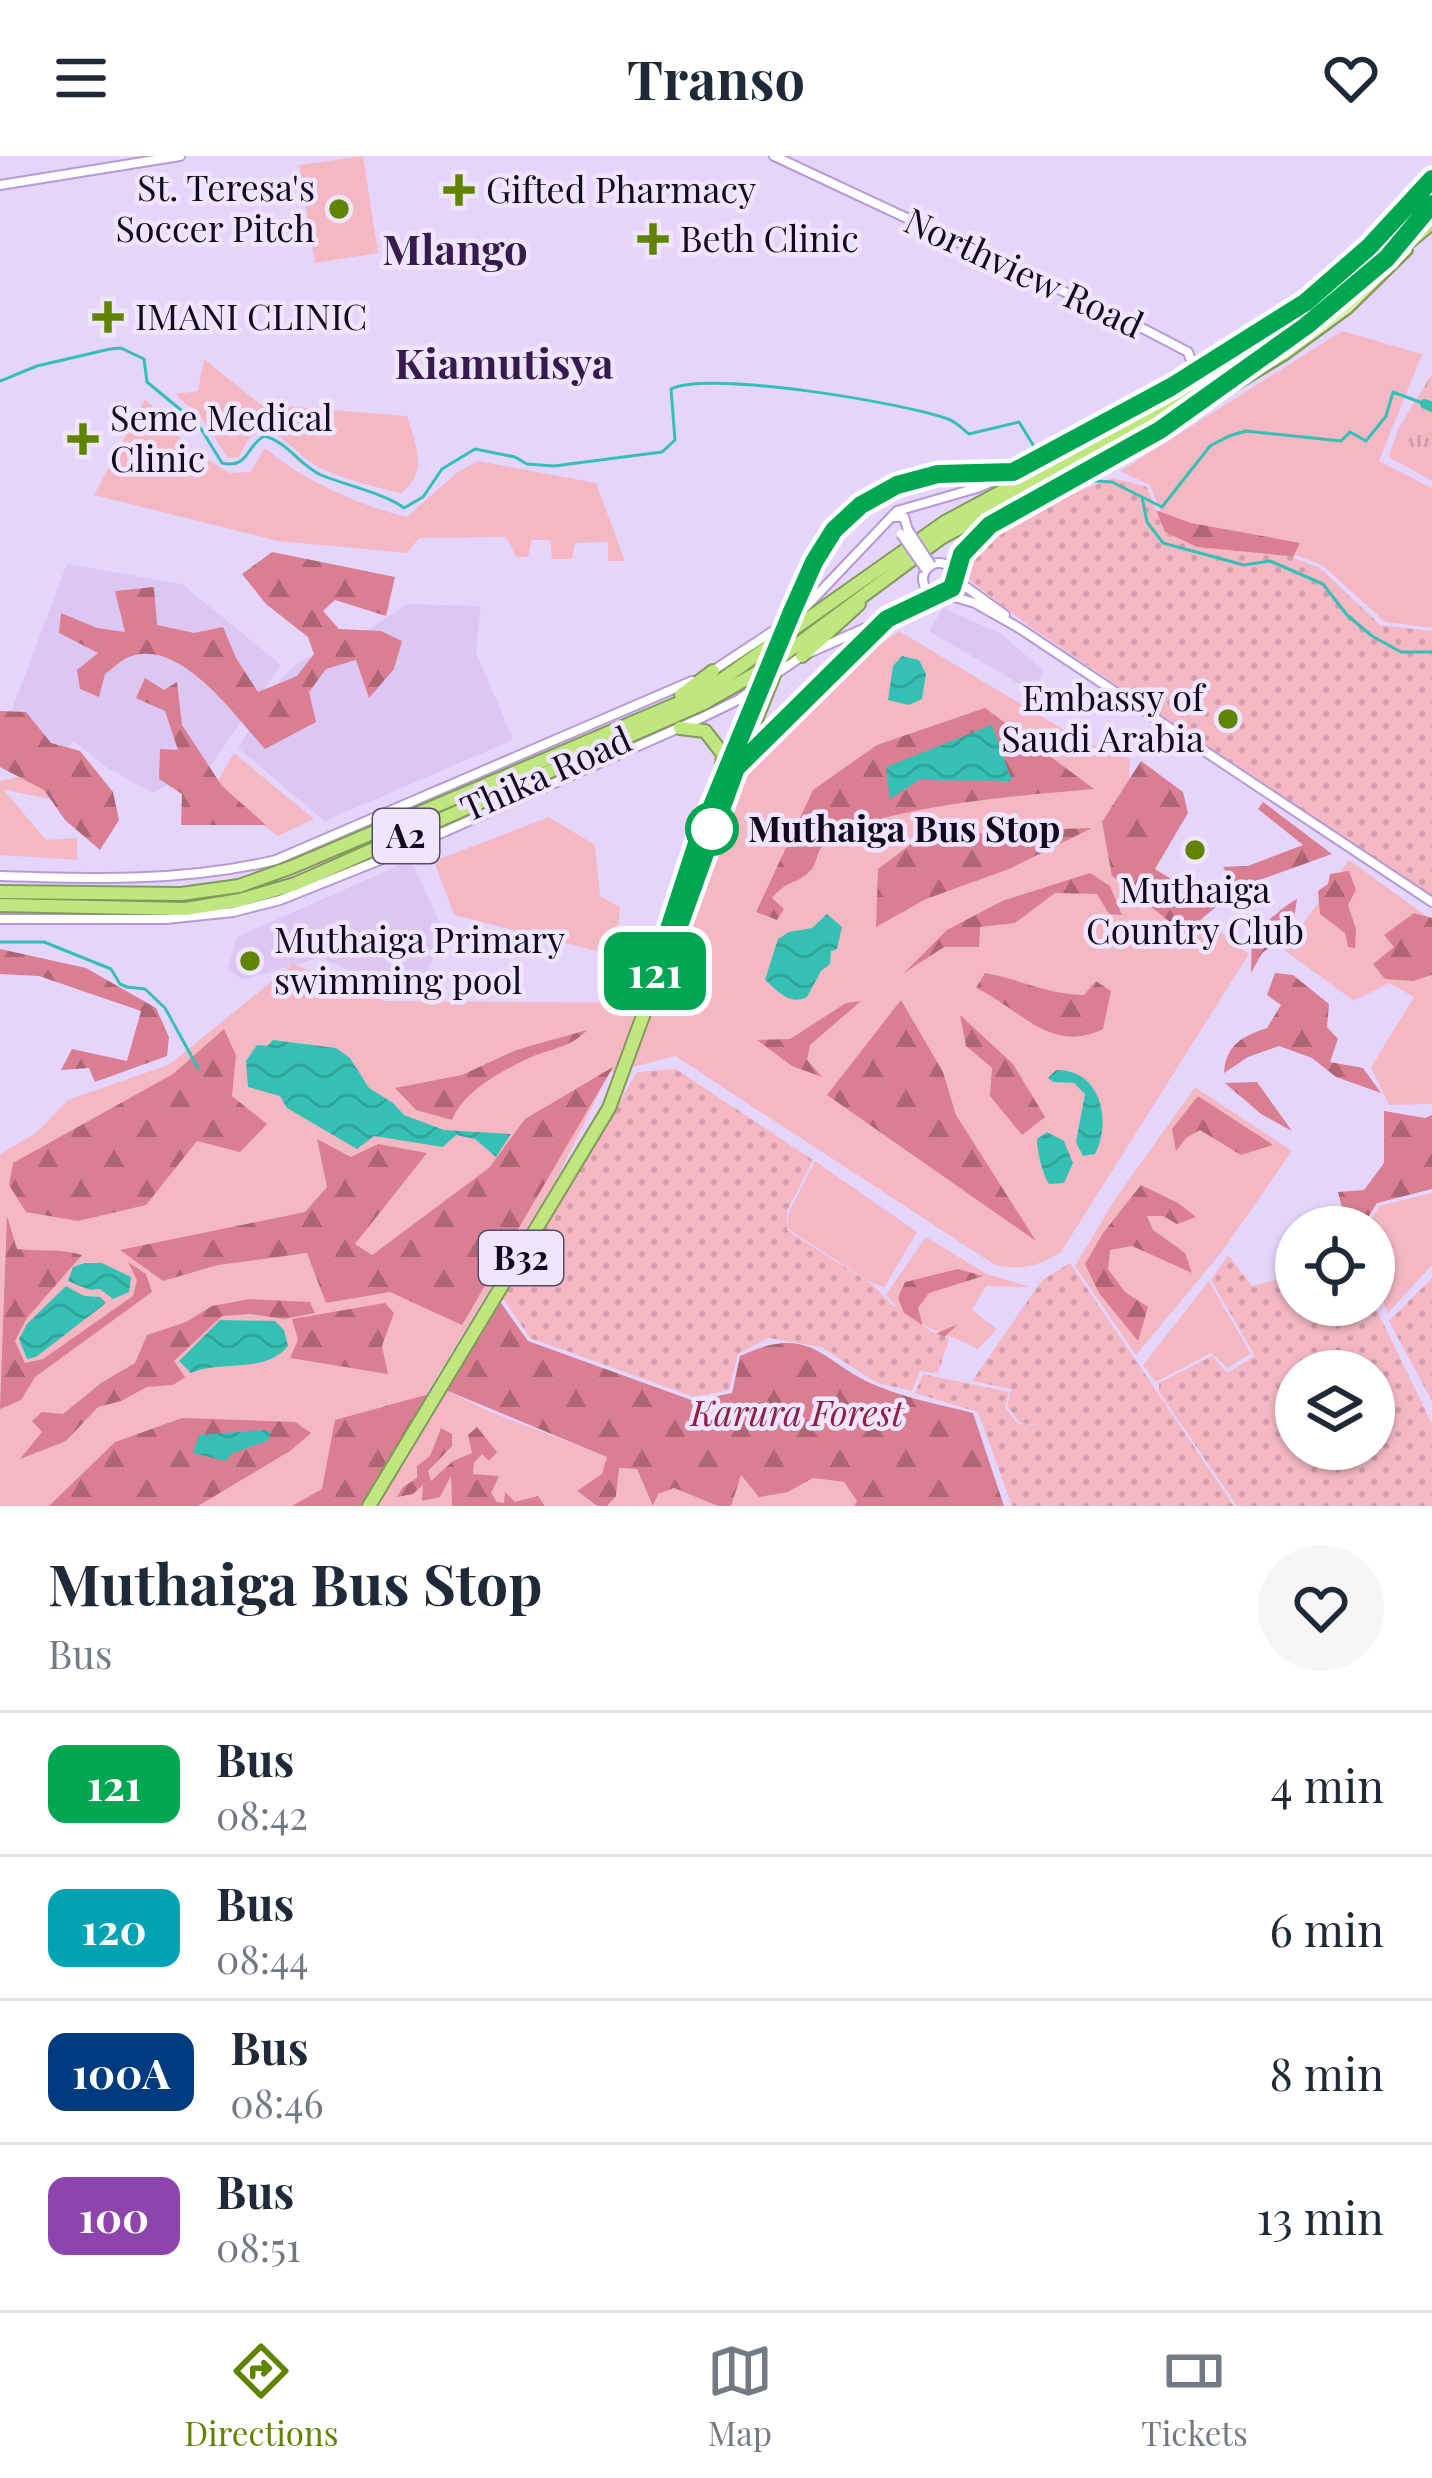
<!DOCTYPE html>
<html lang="en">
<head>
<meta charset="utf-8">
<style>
	:root { --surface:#fff; --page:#f6f6f7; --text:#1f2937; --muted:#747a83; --line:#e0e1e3; --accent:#618400 }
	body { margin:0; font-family:"Playfair Display",serif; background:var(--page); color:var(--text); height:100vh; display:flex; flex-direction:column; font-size:45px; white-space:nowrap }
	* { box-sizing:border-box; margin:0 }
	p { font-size:39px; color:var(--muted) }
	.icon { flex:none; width:66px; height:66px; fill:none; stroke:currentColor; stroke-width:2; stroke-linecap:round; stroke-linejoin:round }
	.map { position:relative; height:1350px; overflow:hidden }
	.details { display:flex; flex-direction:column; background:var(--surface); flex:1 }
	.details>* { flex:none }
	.badge { padding:0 24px; border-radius:18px; font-size:42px; line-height:78px }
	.buttons { position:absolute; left:1275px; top:1050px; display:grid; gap:24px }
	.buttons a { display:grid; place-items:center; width:120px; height:120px; border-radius:50%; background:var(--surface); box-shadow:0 3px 9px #0004; font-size:60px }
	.map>.badge { position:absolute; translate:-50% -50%; box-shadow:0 0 0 6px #fff }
	.round { display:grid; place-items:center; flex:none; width:126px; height:126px; border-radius:63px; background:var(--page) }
	.headline { display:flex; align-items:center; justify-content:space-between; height:204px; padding:0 48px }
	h1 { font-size:57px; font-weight:700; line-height:90px }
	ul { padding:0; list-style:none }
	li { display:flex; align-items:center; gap:36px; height:144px; padding:0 48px; border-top:3px solid var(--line) }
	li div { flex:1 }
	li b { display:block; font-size:45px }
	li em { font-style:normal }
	li .badge { min-width:132px; font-weight:700; text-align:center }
	header { display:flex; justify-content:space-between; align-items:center; height:156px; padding:0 48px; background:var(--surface); font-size:54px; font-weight:700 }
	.tab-bar { display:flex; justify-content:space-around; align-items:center; height:168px; border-top:3px solid var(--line); background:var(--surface); font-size:33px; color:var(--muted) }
	.tab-bar a { display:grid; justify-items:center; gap:6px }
	.tab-bar .on { color:var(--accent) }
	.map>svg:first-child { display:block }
</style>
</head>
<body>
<header><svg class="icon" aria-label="menu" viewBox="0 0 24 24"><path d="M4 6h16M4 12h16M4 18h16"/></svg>Transo<svg class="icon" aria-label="heart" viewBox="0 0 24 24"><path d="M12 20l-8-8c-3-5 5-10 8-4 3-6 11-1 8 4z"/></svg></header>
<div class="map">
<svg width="1432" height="1350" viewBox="0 0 1432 1350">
	<defs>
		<pattern id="forest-firs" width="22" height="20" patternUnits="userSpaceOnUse" patternTransform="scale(3)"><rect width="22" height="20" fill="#da7e93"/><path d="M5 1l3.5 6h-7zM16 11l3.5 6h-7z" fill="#b06577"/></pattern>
		<pattern id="park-tufts" width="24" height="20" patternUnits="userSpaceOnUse" patternTransform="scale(3)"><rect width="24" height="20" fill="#f4b8c4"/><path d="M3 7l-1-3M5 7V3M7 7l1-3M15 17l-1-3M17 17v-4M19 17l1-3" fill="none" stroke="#d09da8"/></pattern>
		<pattern id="garden-dots" width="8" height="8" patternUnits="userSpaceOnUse" patternTransform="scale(3)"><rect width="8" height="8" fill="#f4b8c4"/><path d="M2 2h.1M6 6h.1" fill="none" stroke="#d09da8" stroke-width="1.8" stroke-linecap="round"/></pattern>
		<pattern id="water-waves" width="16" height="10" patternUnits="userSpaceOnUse" patternTransform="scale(3)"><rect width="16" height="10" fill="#36c0b3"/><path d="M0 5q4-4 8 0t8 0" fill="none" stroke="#2fa49a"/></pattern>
	</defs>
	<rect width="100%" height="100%" fill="#e6d5fb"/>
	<path fill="#dbc7f1" d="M67 408 182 428 281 509 195 632 186 638 167 629 153 637 109 613 74 585 57 602 8 564Z
		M407 448 481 450 476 496 513 584 325 665 238 592 281 523 297 507 371 472Z
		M943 452 1000 477 1044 515 1033 536 929 475Z
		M411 704 445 778 418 834 391 836 321 801 243 824 228 813 237 781Z"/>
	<path fill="#f4b8c4" d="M363 0 378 97 315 107 299 9Z
		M1342 175 1422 198 1379 305 1432 332V472L1385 466 1322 409 1290 397 1167 373 1150 329 1120 315Z
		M204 203 260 248 407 260C416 288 429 317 401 337 384 334 332 319 318 311 297 299 288 281 263 274L249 282 239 301 228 302 203 264 175 238 198 235Z
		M145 243 170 267 204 318 209 304 230 317 250 316 265 292C301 323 360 350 407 361L459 315 478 305 596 327 625 405H608V386L575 387 572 403H552L550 384H532L528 401H516L506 381 419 382 407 397 278 385 94 339Z
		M899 475 1081 584 1130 603 1125 703 1249 798 1061 1096C1038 1111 1022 1114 995 1109L675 900 609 917 553 1030 358 1350H0V998L36 977 68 944 170 908 293 808 384 845 661 847 710 705 752 599 839 518Z
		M234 597 314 663 278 680 213 633Z
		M36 617 65 646 4 634 46 684 77 682V704L0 699V625Z
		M549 661 595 689 600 740 620 751 616 800 454 759 434 705Z
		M1349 704 1432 764V948L1389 949 1371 911 1414 841 1389 827 1354 845 1284 794Z
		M1195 931 1292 995 1221 1097 1136 1199 1075 1110 1114 1045Z
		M815 1005 917 1076 884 1132 866 1124 787 1072 789 1056Z
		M1432 1037V1109L1388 1157 1374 1126V1071H1367L1379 1050Z
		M926 1081 987 1118 1030 1131 986 1130 972 1154 997 1173 978 1193C948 1177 906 1169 886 1138Z
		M1209 1125 1251 1198 1227 1212 1211 1197 1156 1226 1143 1209Z
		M443 1233 493 1257 608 1301 602 1318 577 1335 596 1350H377Z
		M618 1312 637 1313 654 1348 658 1337 674 1332 718 1350H607L616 1340Z
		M741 1318 788 1336 812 1322 844 1326 858 1345 854 1350H731Z"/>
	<path fill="url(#forest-firs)" d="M1155 354 1191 367 1300 387 1291 405 1245 428 1114 356Z
		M272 396 395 421 386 460 335 444 323 455 339 473 381 475 402 485 394 513 369 542 356 504 326 513 309 536 316 566 265 593C235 560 180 481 129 501 121 504 112 513 105 518L99 541 80 533 77 514 98 497 59 477 61 457 97 472 125 476 115 435 154 431 157 469 194 477 223 471 236 502 258 536 297 520 314 498 308 481 266 448 242 418Z
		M145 522 164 534 177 526 182 569 222 630 266 669H181L182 638 159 623 160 593 178 594 165 555 136 542Z
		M985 552 1094 633C1039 638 853 651 821 692 816 699 817 709 809 716 796 729 788 723 772 742L784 753 777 764 756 756 813 634 877 589Z
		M0 555 26 556 51 587 80 595 113 636 119 664 100 694 65 664 44 634 0 611Z
		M1141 605 1183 636 1188 657 1155 713 1216 751 1184 777 1112 720 1102 666Z
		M1263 646 1332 698 1251 727 1233 726 1223 711 1248 710 1303 689 1258 653Z
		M1092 672 1009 713 926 743 876 771 878 713 914 686 999 675Z
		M1349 715 1356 734 1348 749 1356 773 1355 792 1348 791 1345 777 1320 758 1318 735 1328 728 1330 718Z
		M1090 717 1110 730 1122 759 1109 758 1097 738 1055 737 1015 767 980 771 979 791H944L904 817 947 774 1002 745Z
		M1297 743 1292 776 1262 797 1251 817 1252 775C1270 766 1279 753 1297 743Z
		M1414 757 1432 762V819L1413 825 1385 823 1373 808 1394 791 1384 779Z
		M0 793 86 812 156 852 169 881 167 900 95 926 89 912 61 914 72 893 127 905 141 855 39 820 0 818Z
		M985 817C1023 824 1045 838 1084 839L1096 825 1111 835 1103 873C1050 899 1020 852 976 832Z
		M1275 817 1293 819 1329 848 1327 871 1338 883 1330 906 1363 912 1381 937 1336 921 1312 902 1279 890 1248 901 1224 917C1226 888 1243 880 1267 872L1281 849 1267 839Z
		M901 844 943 916 956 959 1036 1085 827 939Z
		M861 845 810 889 807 904 822 921 792 910 757 884 790 883 846 847Z
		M960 859 1013 908 1045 961 1022 979 990 940 992 912 966 890Z
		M224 873 236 899 232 940 267 968 240 996 197 985 146 1049 78 1065 26 1056 9 1029 13 1007 173 918Z
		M587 874C571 892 548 893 527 903 500 916 463 936 452 964L416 954 395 932 462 919 516 894Z
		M613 911 462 1169 390 1136 326 1147 307 1097 218 1109 163 1125 120 1094 305 1056 327 1031 317 983 351 1001 378 988 427 997 355 1088 372 1099 489 1012 525 963Z
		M1257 926 1292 975 1261 958 1225 927Z
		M1198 940 1273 989 1241 999 1200 974 1186 982 1176 995 1172 973Z
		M1384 955 1425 962 1432 959V1033L1377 1047 1362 1071H1347L1338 1036 1364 1034 1384 1007Z
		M1141 1029 1178 1047 1196 1061 1177 1068 1163 1060H1147L1153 1074 1185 1097 1192 1117 1132 1090 1110 1094 1108 1113 1125 1136 1148 1151 1138 1185 1099 1137 1085 1108 1103 1077Z
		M7 1060 17 1093C41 1096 59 1092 82 1099L27 1162 15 1185 25 1207 43 1203 133 1140 137 1124 128 1106 146 1118 152 1136 35 1221 21 1244 0 1253Z
		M958 1113 983 1120 929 1137 918 1152 923 1171 933 1179 958 1168 929 1196 853 1182 914 1181 898 1142 905 1126Z
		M496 1140 528 1185 694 1245 732 1237 740 1200C814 1165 822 1209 880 1231 909 1243 942 1249 973 1257L1004 1350H854L857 1345 844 1326 813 1322 788 1336 759 1341 741 1319 731 1350H718L674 1332 658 1338 653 1350 637 1313 619 1312 616 1340 607 1350H597L577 1335 602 1318 607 1301 443 1233Z
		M250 1143 310 1146 315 1157 284 1163 251 1158 222 1160 174 1205 185 1221 173 1229 147 1231 121 1245 98 1251 66 1285 20 1303 42 1276 32 1265 42 1256 63 1258 101 1227 135 1207 147 1179 186 1166 212 1150Z
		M385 1147 394 1157 382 1190 388 1218 290 1202 298 1184 292 1163Z
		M433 1237 362 1350H292L322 1333 335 1264Z
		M182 1262 295 1266 311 1277 290 1295 198 1350H49L115 1286Z
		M477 1271 497 1296 489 1305 482 1298 474 1307 473 1318 499 1320 491 1337 497 1346 504 1347 505 1336 515 1346 538 1340 545 1350H452L451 1320 440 1341 422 1345 423 1329 413 1338 397 1341 403 1331 417 1322V1310L430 1300 441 1272 452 1278V1290L428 1315 431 1325 453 1305 472 1297 468 1279Z"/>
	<path fill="url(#park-tufts)" d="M1432 218V325L1389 301 1398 273Z"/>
	<path fill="url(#garden-dots)" fill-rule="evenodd" d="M1113 322 1147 331 1165 376 1197 391 1289 400 1320 412 1380 469 1432 475V741L1029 470 964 420C989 361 1059 344 1113 322Z
		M676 913 813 1004 787 1055V1074L873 1129 891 1148 931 1175 949 1183 938 1217 920 1215 912 1235 877 1227 821 1191 769 1182 738 1198 729 1234 694 1241 530 1182 502 1141 637 916Z
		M1228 1099 1252 1130 1296 1119V1149L1374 1148 1432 1268V1350H1237L1159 1236V1227L1212 1200 1227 1217 1255 1200 1211 1124ZM1296 1215H1374V1293H1296Z
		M1070 1107 1234 1350H1012L978 1256 915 1237 923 1218 1009 1236 1005 1251 1018 1268 1041 1269 1020 1267 1007 1250 1011 1233 972 1225 1042 1124Z
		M1432 1122V1245L1389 1165Z"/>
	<path fill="url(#water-waves)" d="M902 500 919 504 926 518 922 543 909 549 888 544 893 510Z
		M992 569 1012 625 919 624 890 643 886 611Z
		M827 758 842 771 837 793 831 795 830 808 821 815 807 841C789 850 777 834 765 824L778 783 789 776 812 772Z
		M273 884 336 892 350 902 369 932 393 947 404 959 444 974 511 978 496 1001 475 983 456 979 443 991 374 980 357 993 287 952 280 940 248 931 246 905 257 889 267 890Z
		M1056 914C1101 913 1112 965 1095 998L1083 1000 1076 986 1085 938 1074 927 1053 926 1048 922Z
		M1047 976 1064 985 1073 1007 1064 1027 1049 1028C1042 1017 1037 995 1037 983Z
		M85 1107H102L131 1121 129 1136 113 1143 100 1133 90 1134 68 1125 73 1111Z
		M66 1130 84 1140 100 1141 106 1147 36 1201 27 1203 19 1183 27 1168Z
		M220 1164 275 1165 284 1174 288 1190C266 1218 221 1204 191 1217L179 1205Z
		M264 1274 270 1276 269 1284 233 1297 225 1305 193 1297 199 1279Z"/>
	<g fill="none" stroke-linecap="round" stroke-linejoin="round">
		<path stroke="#36c0b3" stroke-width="3" d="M0 225 37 210 110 193 121 192 144 203 147 226 198 268 222 307C249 313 245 291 264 280 288 286 299 309 321 319 342 328 389 339 404 352L423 341 442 313 475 293 515 301 527 308 554 310 662 296 675 284 671 233C709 214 904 247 948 263 958 267 961 272 969 278L1019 266 1038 297
			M1079 324 1112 326 1162 351 1210 290 1229 280 1246 275 1341 285 1350 276 1366 285 1386 260 1393 236 1425 248
			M1142 341 1147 366 1163 387 1244 409 1270 405 1323 428 1347 459 1372 480 1401 496H1432
			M0 786H44L111 813 120 828 127 831 145 833 165 852 198 912"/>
		<path stroke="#36c0b3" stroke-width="10" d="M1425 248 1432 251"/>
		<path stroke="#c6b6da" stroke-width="9" stroke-dasharray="9 4.5" stroke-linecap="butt" d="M1413 55 1432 41"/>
		<path stroke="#c6b6da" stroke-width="12" stroke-dasharray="12 6" stroke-linecap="butt" d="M1413 55 1432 35"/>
		<defs>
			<path id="secondary" d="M774 0 1144 173 1188 196 1195 215
				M0 29 180 0
				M894 361H904L908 374
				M923 423a16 16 0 1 1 32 0a16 16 0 1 1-32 0Z
				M955 423 1005 459
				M944 438 975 447 1019 472 1432 746
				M711 516 799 458 897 355 977 332 1009 318
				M0 720C93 723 185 726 276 704L692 525
				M0 763H166L233 756 280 744 385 702 699 563 738 544 802 500 881 465"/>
			<path id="primary" d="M1191 218 1307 146 1368 91 1432 23
				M1013 316 1172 231
				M954 419 962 398 997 364 1160 274 1284 199 1348 152 1407 94
				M888 463 939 439"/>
			<path id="highway" d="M1412 74 1432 55
				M1171 231 1197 220
				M791 458C822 389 853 327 938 318 963 316 988 317 1013 316
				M802 500 859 448
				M681 539 713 515
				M680 572 705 575 723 598 722 612 708 648
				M743 605 888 463
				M686 722 714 646
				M0 736 181 738 239 730 292 711 681 546 720 525 945 366 1133 265 1269 184 1332 135 1413 55
				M0 749 186 753 240 744 295 728 704 547 767 511 941 382 1236 220 1307 170 1432 67
				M369 1350 609 952 712 673 774 519"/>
		</defs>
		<use href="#secondary" stroke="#b699d6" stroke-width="12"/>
		<use href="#primary" stroke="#84995d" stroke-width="14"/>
		<use href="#highway" stroke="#84995d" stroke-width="16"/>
		<use href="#secondary" stroke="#fff" stroke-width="8"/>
		<use href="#primary" stroke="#d9f1b2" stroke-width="9"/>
		<use href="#highway" stroke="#c0e77f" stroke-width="12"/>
		<defs>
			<path id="secondary-bridge" d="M908 374 931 409
				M901 378 926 414"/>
		</defs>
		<use href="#secondary-bridge" stroke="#b699d6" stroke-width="12" stroke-linecap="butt"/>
		<use href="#secondary-bridge" stroke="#fff" stroke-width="8"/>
	</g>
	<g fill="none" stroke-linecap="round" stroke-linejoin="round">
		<defs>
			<path id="line" d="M1432 23 1369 91 1306 146 1171 231 1013 316 938 318 897 329 861 349 834 374 814 406 791 458 698 684 655 816 652 844 736 612 887 463 952 432 962 398 990 369 1160 274 1306 170 1387 102 1432 48"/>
		</defs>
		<use href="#line" stroke="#fff" stroke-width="27"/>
		<use href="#line" stroke="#00a651" stroke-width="18"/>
	</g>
	<g fill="#618400" stroke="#f0e5ff" stroke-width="4.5">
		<path d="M453 16h12v12h12v12h-12v12h-12v-12h-12v-12h12z"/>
		<circle cx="339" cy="53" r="12"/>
		<path d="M647 65h12v12h12v12h-12v12h-12v-12h-12v-12h12z"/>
		<path d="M102 143h12v12h12v12h-12v12h-12v-12h-12v-12h12z"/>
		<path d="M77 265h12v12h12v12h-12v12h-12v-12h-12v-12h12z"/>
		<circle cx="1228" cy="563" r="12"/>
		<circle cx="1195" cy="694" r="12"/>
		<circle cx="250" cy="805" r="12"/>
	</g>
	<circle fill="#fff" stroke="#00a651" stroke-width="6" cx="712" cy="673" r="24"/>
	<g text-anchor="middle" stroke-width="9" stroke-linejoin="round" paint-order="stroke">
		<g fill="#f0e5ff" stroke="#564b62" stroke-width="3">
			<rect x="373" y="653" width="66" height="54" rx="9"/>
			<rect x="479" y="1075" width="84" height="54" rx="9"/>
		</g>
		<g font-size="33" font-weight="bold" fill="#14091f">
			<text x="406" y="692">A2</text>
			<text x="521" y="1114">B32</text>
		</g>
		<g font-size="36" fill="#14091f" stroke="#f0e5ff" text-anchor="start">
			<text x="315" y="45" text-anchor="end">St. Teresa's<tspan x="315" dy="41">Soccer Pitch</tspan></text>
			<text x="486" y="47">Gifted Pharmacy</text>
			<text x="680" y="96">Beth Clinic</text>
			<text x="135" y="174">IMANI CLINIC</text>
			<text x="110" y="275">Seme Medical<tspan x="110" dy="41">Clinic</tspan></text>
			<text x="1204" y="555" text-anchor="end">Embassy of<tspan x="1204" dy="41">Saudi Arabia</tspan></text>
			<text x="1195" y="747" text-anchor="middle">Muthaiga<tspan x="1195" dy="41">Country Club</tspan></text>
			<text x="274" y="797">Muthaiga Primary<tspan x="274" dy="41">swimming pool</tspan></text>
		</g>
		<g font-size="36" fill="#14091f" stroke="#f0e5ff">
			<text transform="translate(1024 117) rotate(25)" y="13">Northview Road</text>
			<text transform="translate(546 618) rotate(-24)" y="13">Thika Road</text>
		</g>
		<g font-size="36" font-weight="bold" fill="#14091f" stroke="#f0e5ff" text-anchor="start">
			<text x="748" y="686">Muthaiga Bus Stop</text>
		</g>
		<g font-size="36" font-style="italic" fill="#8e2145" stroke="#f0e5ff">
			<text x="797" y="1270">Karura Forest</text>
		</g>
		<g font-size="42" font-weight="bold" fill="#361c4e" stroke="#f0e5ff">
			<text x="455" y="109">Mlango</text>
			<text x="504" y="223">Kiamutisya</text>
		</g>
	</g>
</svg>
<div class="buttons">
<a><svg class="icon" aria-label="locate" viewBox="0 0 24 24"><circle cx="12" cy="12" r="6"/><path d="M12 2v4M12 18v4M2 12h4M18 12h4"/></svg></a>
<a><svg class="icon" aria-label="layers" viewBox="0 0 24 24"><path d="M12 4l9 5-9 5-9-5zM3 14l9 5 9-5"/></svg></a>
</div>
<b class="badge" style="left:655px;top:815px;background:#00a651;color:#fff">121</b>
</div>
<section class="details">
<div class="headline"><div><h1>Muthaiga Bus Stop</h1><p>Bus</p></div><a class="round"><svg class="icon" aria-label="heart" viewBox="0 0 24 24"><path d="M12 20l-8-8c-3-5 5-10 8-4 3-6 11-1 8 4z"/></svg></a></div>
<ul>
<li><span class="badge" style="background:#00a651;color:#fff">121</span><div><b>Bus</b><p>08:42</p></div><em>4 min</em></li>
<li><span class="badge" style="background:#00a3b4;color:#fff">120</span><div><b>Bus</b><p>08:44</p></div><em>6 min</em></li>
<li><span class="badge" style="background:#003b80;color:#fff">100A</span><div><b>Bus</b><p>08:46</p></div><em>8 min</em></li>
<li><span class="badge" style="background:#8e44ad;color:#fff">100</span><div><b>Bus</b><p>08:51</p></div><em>13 min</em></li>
</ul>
</section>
<nav class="tab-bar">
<a class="on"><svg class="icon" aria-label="directions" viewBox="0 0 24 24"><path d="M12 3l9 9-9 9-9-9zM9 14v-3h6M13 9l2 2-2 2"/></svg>Directions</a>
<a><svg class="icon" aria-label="map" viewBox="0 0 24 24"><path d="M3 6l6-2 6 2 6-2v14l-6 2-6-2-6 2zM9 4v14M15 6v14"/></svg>Map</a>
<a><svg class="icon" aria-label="tickets" viewBox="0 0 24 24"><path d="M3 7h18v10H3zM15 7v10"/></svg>Tickets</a>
</nav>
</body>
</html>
